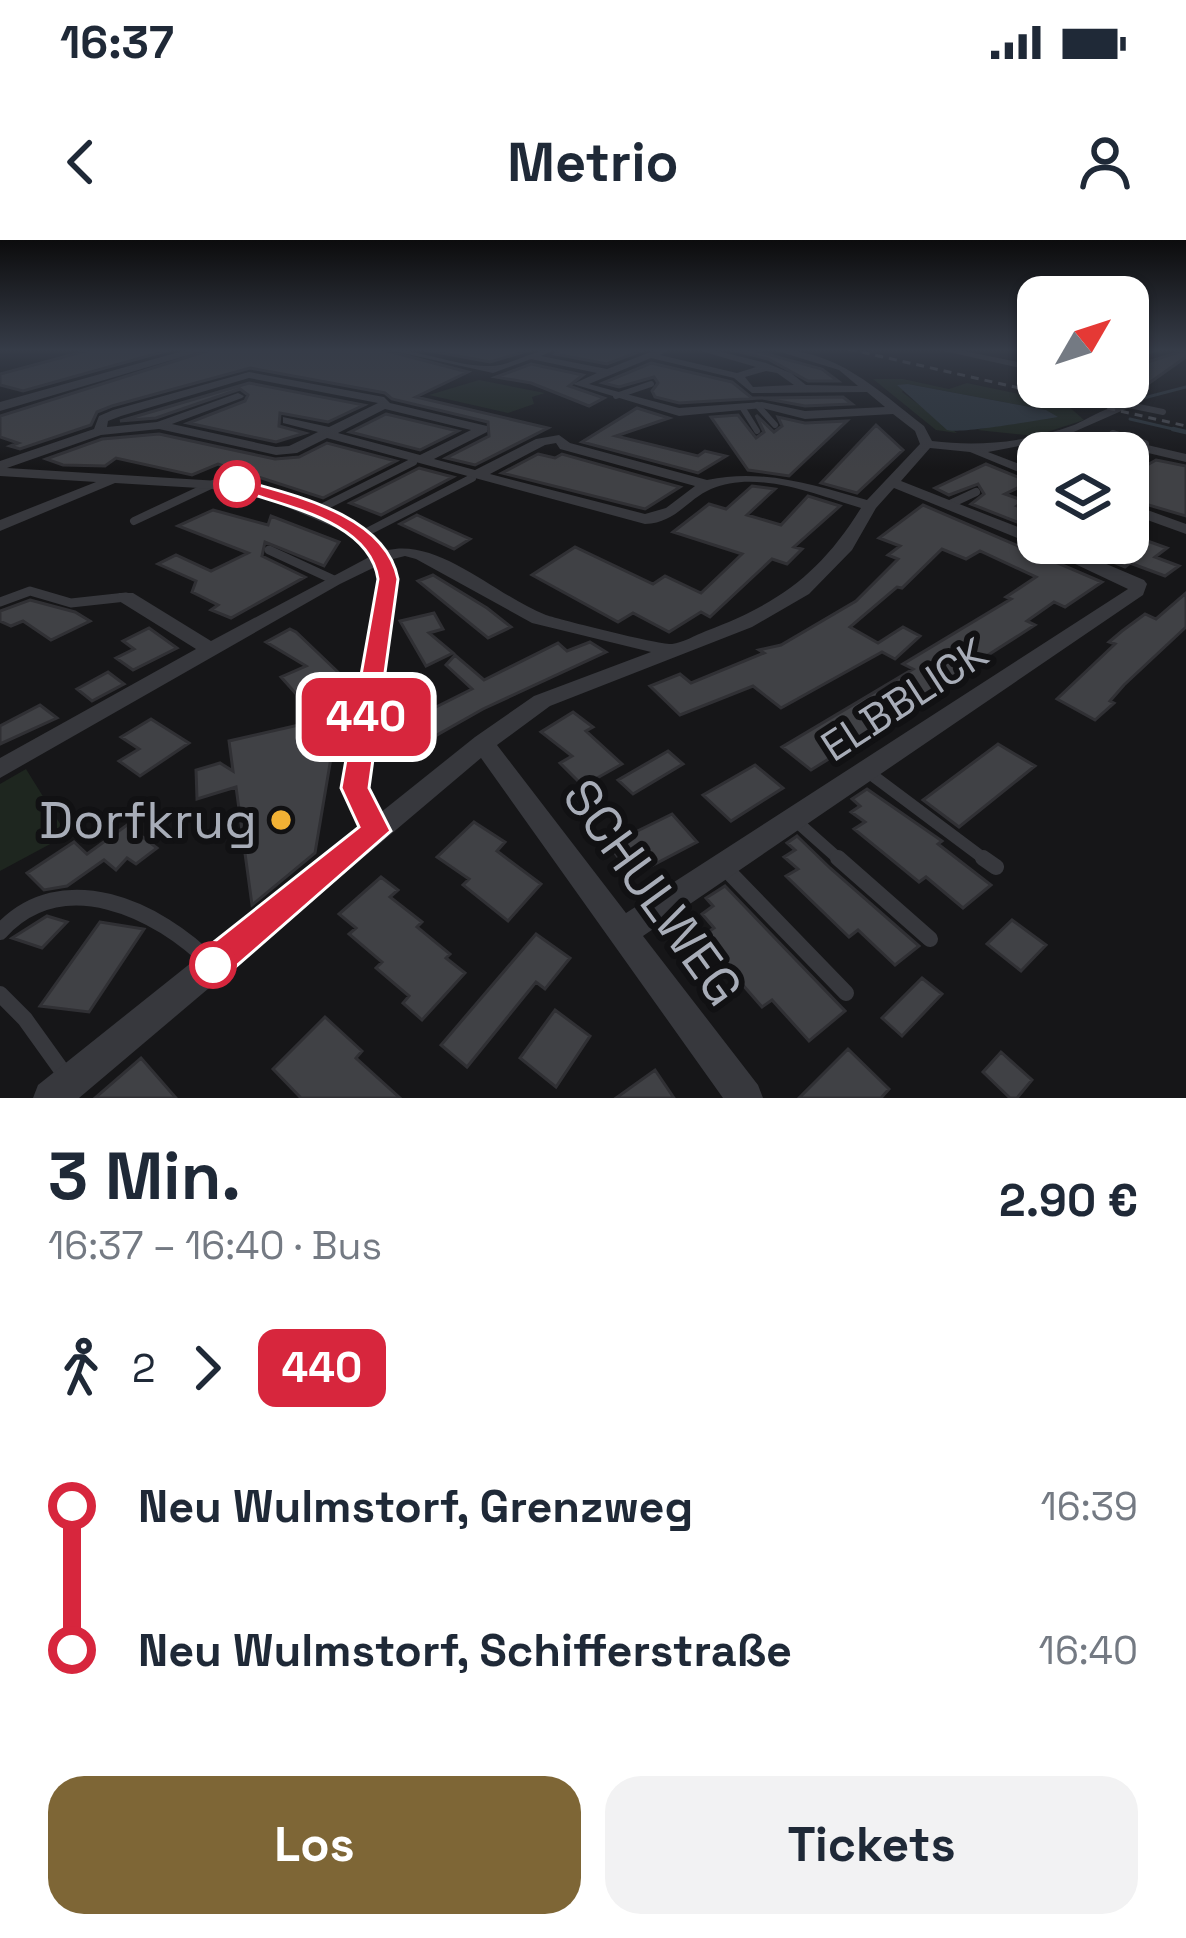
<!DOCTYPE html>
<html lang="de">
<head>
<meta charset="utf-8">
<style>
	:root { --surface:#fff; --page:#f2f2f3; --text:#1f2937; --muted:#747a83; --accent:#7e6636 }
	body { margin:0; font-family:"Space Grotesk",sans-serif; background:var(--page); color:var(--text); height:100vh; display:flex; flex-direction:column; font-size:45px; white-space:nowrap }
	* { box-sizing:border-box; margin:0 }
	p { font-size:39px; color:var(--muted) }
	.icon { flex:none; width:66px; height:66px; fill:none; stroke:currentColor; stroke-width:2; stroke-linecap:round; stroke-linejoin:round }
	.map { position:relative; height:858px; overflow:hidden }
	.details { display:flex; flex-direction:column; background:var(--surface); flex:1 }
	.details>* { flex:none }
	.badge { padding:0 24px; border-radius:18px; font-size:42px; line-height:78px }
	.needle { width:78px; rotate:51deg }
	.fabs { position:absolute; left:1017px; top:36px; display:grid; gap:24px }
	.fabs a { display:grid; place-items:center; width:132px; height:132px; border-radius:24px; background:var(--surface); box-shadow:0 3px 9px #0004; font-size:60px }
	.map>.badge { position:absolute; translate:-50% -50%; box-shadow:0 0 0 6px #fff }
	.legs { display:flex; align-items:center; gap:18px; height:132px; padding:0 48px; font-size:39px }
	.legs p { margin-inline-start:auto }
	.summary { display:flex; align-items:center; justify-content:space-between; height:204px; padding:0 48px }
	h1 { font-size:66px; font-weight:600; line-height:90px }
	.cta { display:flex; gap:24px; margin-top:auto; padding:24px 48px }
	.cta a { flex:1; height:138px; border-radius:36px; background:var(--accent); color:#fff; font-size:48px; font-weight:600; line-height:138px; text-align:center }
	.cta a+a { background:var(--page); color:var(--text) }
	ul { padding:0 48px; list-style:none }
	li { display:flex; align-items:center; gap:42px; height:144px; font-size:45px }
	li i { display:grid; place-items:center; width:18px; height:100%; margin:0 15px; background:currentColor }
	li i::after { content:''; width:30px; height:30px; margin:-15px; border:9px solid; border-radius:50%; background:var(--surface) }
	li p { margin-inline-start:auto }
	li:first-child i { background:linear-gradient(#0000 50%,currentColor 0) }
	li:last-child i { background:linear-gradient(currentColor 50%,#0000 0) }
	.status { display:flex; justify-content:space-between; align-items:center; height:84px; padding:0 60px; background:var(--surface); direction:ltr }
	.status svg { height:33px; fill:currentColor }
	header { display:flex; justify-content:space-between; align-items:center; height:156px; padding:0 48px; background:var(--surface); font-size:54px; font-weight:600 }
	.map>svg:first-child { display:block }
</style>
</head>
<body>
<div class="status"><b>16:37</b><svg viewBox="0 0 49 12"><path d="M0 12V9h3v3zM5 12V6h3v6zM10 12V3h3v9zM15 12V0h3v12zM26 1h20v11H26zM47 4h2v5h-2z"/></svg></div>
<header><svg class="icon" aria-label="back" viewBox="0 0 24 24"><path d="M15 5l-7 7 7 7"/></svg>Metrio<svg class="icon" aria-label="person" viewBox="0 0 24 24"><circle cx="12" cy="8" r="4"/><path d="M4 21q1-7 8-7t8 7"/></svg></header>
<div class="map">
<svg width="1186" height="858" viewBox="0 0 1186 858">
	<rect width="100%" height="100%" fill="#161618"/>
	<path fill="#1e261f" d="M873 139H903L949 149 967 143 1066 164 1084 180 1035 196 977 190 1011 181 1053 178 1046 170 908 144 902 152 957 193 936 190Z
		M479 140 545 153 532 157 534 164 508 173 429 155Z
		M26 529 67 595 0 631V544Z"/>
	<path fill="#2c353c" d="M908 144 1046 170 1058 177C1039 180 959 194 947 190L897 145Z"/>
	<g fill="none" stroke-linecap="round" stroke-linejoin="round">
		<path stroke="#2c353c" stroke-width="3" d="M1136 160 1186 147
			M1130 179 1186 192"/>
		<path stroke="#2c353c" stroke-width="4.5" d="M1173 189 1186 192"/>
	</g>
	<path fill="#404145" stroke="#303034" stroke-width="3" d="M93 109H173L23 151 0 145V134Z
		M213 109H380L468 132 416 157 548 188 475 225 446 218 489 196 488 182 392 159 385 153 250 128 112 166 97 172 91 185 20 209 10 206 18 203 0 197V176Z
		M420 109H533L490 122Z
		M560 109H646L607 124 555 114Z
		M728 109H748L822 129 838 141H808L768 119Z
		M1186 110V117L1128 158V128Z
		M651 123 732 142 752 158 843 157 852 164 805 166 762 158 679 163 655 157 652 151 658 143 654 137 619 147 603 143Z
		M531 124 583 135 569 146 604 158 589 166 531 143 496 137Z
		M249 143 364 165 328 182 280 173 279 186 305 193 276 202 188 183 245 161 248 155 240 149 156 178 120 181Z
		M637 168 669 178 616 196 698 216 705 211 726 216 698 233 582 202Z
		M386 174 458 191 420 210 350 192Z
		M738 175 756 198 764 192 756 175 774 192 782 186 778 177 805 183 847 181 789 236 748 230 711 177Z
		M876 185 903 210 857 253 821 243Z
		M159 194 275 219 299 217 327 203 396 221 323 258 218 224 192 235 116 218 105 226 63 225 46 219 102 199Z
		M538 214 555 218 562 214 680 247 645 269 502 233Z
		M1156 220 1186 226V276L1128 259V247L1143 238 1131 234Z
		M986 224 1030 242 1005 254 1025 261 1017 266 1038 274V283L1030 287 971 264 984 254 978 244 949 255 935 248Z
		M419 228 453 237 381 275 350 263Z
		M752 246 775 249 747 275 781 285 808 256 840 266 794 307 802 309 787 324 772 319 710 377 701 372 669 392 633 373 618 382 532 335 575 307 653 344 665 336 701 353 742 314 673 292 709 264 726 269Z
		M923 265 1102 342 1065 367 1054 362 1027 381 1035 385 985 417 990 419 811 530 782 507 913 429 903 424 1011 359 1006 357 1036 337 980 311 966 319 942 309 902 348 897 347 850 387 878 403 903 387 920 396 895 419 882 412 781 468 753 446 680 475 650 446 680 434 691 443 764 413 759 410 781 405 856 361 898 319 888 315 900 306 879 298Z
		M213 270 268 285 271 276 339 302 324 326 265 302 262 316 305 337 231 378 211 370 218 365 192 352 196 341 158 324 176 315 211 331 248 313 178 286Z
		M417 275 470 299 454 309 400 284Z
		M1128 294 1167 308 1155 317 1179 326 1165 336 1130 323 1125 327 1079 308 1086 303H1128Z
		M433 335 487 368 511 387 488 398 418 341Z
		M1186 353V387L1124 445 1110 461 1114 463 1095 480 1057 459 1115 404 1109 402 1122 391 1145 374 1156 379Z
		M30 360 75 372 90 381 51 400 23 381 11 386 0 381V371Z
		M434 373 443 389 429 393 453 413 426 426 400 381Z
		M149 388 177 408 133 430 116 418 134 409 123 401Z
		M290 389 296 392 340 434 297 455 281 437 306 426 266 402Z
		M590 402 606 412 483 469 428 500 398 468 424 455 436 467 472 449 446 425 455 415 484 440 558 403 567 411Z
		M108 432 124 444 92 461 77 449Z
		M40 465 57 478 0 504V486Z
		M573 472 593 487 586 491 622 524 583 546 560 523 572 516 541 492Z
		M338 476 315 613 252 665 236 547 197 559 196 530 220 523 233 531 229 501Z
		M151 479 189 503 140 536 119 521 139 509 121 497Z
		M998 504 1035 526 959 587 923 560Z
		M668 511 683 524 633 554 618 540Z
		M755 525 783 548 731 581 703 555Z
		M867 549 942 601 938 604 991 645 963 668 926 637 919 642 854 589 865 582 851 572 860 566 852 559Z
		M672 574 697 602 632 636 609 605Z
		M474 582 505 602 497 611 541 644 508 681 463 645 469 639 437 617Z
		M127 585 157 608 136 624 127 618 116 630 104 620 67 646 44 650 27 633 74 602 87 614Z
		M797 596 830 628 919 706 895 725 858 690 849 697 786 636 798 629 784 617 795 610 787 603Z
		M381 637 398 650 390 657 422 682 417 687 450 714 446 718 465 733 422 780 403 763 409 756 376 728 382 722 349 694 356 688 339 674Z
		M725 646 845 771 809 801 772 760 762 767 701 697 714 688 702 674 713 666 706 658Z
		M47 676 67 682 42 708 12 698Z
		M1012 680 1046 705 1021 731 987 704Z
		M100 682 144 689 89 772 40 766Z
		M536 694 570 718 545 749 536 742 467 827 441 805Z
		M922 738 942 754 902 796 882 778Z
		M555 770 590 796 556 847 520 818Z
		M325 777 362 811 356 818 400 858H301L273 829Z
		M848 809 889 849 881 858H799Z
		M1001 812 1032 840 1017 858H1010L983 832Z
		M141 818 176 858H95Z
		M655 830 674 858H616Z"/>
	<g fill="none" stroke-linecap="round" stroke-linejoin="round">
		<path stroke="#37383d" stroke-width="6" d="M616 156 651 144
			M757 165 775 185
			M1129 165 1163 172
			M742 167 757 191"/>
		<path stroke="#37383d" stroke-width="8" d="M1113 194 1145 204 1143 208
			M948 265 976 252
			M315 271 413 222
			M134 281 213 244
			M363 294 472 238"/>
		<path stroke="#37383d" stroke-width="9" d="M269 310 334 340
			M0 362 30 351 71 363 126 357"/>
		<path stroke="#37383d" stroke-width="12" d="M868 532 987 621
			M796 581 841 621"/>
		<path stroke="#37383d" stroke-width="16" d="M838 618 930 699
			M983 618 996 627
			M725 628 846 753
			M0 692C62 624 158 669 212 724
			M0 754 25 779 68 839"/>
		<path fill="#37383d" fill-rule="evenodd" d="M384 109C420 109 457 127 490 126 512 126 533 109 556 109L541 116 607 129 658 109H671L660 115 737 133 756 127 694 109H710L766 123 791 133 806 145 858 146 839 130 771 109C837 109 876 149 924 186L932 201C981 207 1027 202 1074 185 1091 178 1118 159 1135 165L1060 198 988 212 1038 231V240L970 212 930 208 901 241 1038 295V303H1057L1144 340 1147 344 1143 355 643 696 758 845 763 858H723L481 518 79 858H33L38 845 360 588 342 548 379 339 377 326 340 344 0 538V518L196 409 119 361 117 357 119 353H133L211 401 373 315 357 297 249 251 115 243 0 291V280L96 242 0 236V221L94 189 99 176 113 170 249 132 384 157 390 163 487 186V192L434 219 475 230 536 199 559 195 570 203 707 240C763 228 813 245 867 260L920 204 915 191 893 174 805 179 762 168 679 176 573 144 597 133 531 119 493 133ZM651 118 734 138 752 153 867 152 885 167 805 171 762 162 679 168 589 144ZM766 131 777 133 794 145 753 147 745 137ZM249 138 378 163 329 187 283 177V183L318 192 289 206 276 207 172 184 242 158 244 156 238 153 157 182 107 187 108 181 121 176ZM385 169 471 190 420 215 338 193ZM159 189 276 215 297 213 327 198 645 284C676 283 686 260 711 249 757 229 817 255 861 268 820 334 778 364 706 391 696 395 682 403 672 404 660 405 561 380 546 375 498 357 440 298 388 310L369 291 252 243 7 228 101 195ZM556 203 560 209 695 246 666 268 645 274 490 234 545 205ZM894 248 1037 306 1128 349 626 673 497 505 550 466 752 387 809 354 852 310 876 268ZM405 316 416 319 532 383 651 412 534 456 475 497 380 573 368 548 397 339 393 319Z
			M935 109H954L1038 126V132Z
			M1150 109H1167L1128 120V114Z
			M1143 204 1186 214V222L1144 212 1128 219V213H1123Z
			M1128 263 1186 284V294L1128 273Z"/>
		<path fill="#37383d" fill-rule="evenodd" d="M190 109H209L0 171V162Z"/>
		<path stroke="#4a4c52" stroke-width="3" stroke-dasharray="8 6" stroke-linecap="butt" d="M848 109 1186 186"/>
	</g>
	<linearGradient id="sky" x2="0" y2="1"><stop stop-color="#0c0c0d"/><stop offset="0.48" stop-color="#363c48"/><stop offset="1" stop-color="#363c48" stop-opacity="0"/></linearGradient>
	<rect width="1186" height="229" fill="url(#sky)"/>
	<path fill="#d7263d" stroke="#fff" stroke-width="3" d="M237 239C293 255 385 274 398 339L369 548 391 591 225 736 213 741 200 736 195 725 200 713 359 587 341 548 378 339C369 279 280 266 231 247L229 244Z"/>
	<g fill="#fff" stroke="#d7263d" stroke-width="6">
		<circle cx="237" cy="244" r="21"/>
		<circle cx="213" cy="725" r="21"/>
	</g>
	<circle fill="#f2b134" stroke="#111113" stroke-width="4.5" cx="281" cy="580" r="12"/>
	<g text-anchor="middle" stroke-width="12" stroke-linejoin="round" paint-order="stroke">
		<g font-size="42" fill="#a8adb8" stroke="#111113">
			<text transform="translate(904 459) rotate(-33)" y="15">ELBBLICK</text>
		</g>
		<g font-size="51" fill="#a8adb8" stroke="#111113" text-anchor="end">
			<text x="257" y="598">Dorfkrug</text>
		</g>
		<g font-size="51" fill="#a8adb8" stroke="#111113">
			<text transform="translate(653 652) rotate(54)" y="18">SCHULWEG</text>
		</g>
	</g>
</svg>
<div class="fabs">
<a><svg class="needle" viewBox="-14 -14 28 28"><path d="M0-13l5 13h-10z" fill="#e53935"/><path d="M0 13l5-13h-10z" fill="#747a83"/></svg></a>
<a><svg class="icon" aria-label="layers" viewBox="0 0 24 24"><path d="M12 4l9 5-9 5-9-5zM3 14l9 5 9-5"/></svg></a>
</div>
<b class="badge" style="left:366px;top:477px;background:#d7263d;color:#fff">440</b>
</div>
<section class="details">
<div class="summary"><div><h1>3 Min.</h1><p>16:37 – 16:40 · Bus</p></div><b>2.90 €</b></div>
<div class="legs"><svg class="icon" aria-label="walk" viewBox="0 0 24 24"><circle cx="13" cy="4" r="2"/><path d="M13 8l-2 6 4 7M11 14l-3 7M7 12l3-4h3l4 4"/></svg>2<svg class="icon" aria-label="forward" viewBox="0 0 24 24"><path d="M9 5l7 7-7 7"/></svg><b class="badge" style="background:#d7263d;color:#fff">440</b></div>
<ul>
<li><i style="color:#d7263d"></i><b>Neu Wulmstorf, Grenzweg</b><p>16:39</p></li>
<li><i style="color:#d7263d"></i><b>Neu Wulmstorf, Schifferstraße</b><p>16:40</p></li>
</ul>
<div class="cta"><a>Los</a><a>Tickets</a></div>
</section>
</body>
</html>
